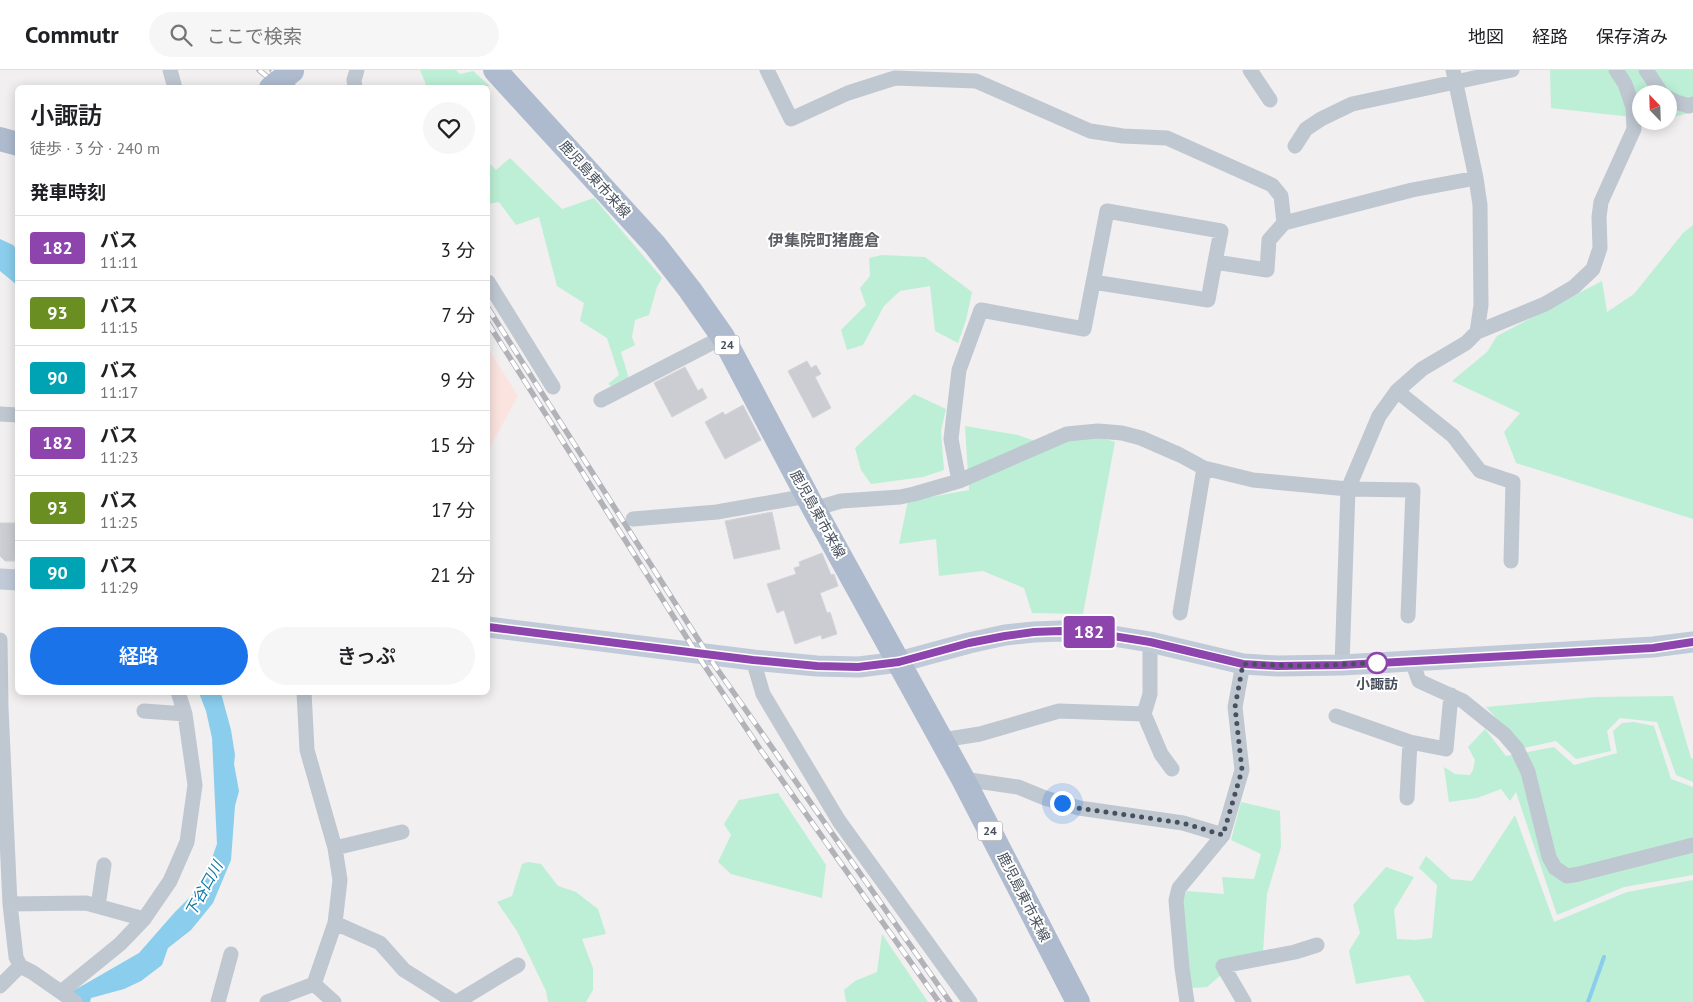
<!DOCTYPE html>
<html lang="ja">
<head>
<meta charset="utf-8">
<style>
	:root { --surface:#fff; --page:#f6f6f6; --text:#202124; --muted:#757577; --line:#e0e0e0; --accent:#1a73e8 }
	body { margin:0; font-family:"PT Sans","Noto Sans JP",sans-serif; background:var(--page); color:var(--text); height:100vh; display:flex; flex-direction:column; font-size:19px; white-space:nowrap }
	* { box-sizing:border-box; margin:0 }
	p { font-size:16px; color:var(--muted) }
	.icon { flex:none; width:28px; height:28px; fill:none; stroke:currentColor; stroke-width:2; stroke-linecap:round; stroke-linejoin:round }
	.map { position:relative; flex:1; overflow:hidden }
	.side { position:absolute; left:15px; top:15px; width:475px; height:610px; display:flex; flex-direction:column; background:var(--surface); border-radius:8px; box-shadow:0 2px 12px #0003 }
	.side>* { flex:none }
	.badge { padding:0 10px; border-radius:4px; font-size:18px; line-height:32px }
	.needle { width:32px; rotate:337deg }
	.tools { position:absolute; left:1632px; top:15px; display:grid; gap:10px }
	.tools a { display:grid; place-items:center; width:45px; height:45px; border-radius:50%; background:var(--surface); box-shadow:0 2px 12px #0003; font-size:25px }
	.you { position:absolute; width:25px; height:25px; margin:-12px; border:4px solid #fff; border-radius:50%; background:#1a73e8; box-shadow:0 0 0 8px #1a73e833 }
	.map>.badge { position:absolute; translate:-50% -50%; box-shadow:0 0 0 2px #fff }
	h2 { padding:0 15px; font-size:19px; line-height:45px }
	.round { display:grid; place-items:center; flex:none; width:52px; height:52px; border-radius:26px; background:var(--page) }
	.head { display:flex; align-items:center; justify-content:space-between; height:85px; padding:0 15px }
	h1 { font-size:24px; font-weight:600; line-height:38px }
	.primary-button { display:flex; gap:10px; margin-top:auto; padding:10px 15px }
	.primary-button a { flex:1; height:58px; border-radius:30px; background:var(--accent); color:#fff; font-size:20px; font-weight:600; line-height:58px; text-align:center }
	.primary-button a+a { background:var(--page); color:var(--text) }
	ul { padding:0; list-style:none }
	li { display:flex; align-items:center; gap:15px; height:65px; padding:0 15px; border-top:1px solid var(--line) }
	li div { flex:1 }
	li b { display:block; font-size:19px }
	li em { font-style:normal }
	li .badge { min-width:55px; font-weight:700; text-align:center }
	header { display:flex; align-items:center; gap:30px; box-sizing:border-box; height:70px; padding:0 25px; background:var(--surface); border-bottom:1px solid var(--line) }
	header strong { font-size:24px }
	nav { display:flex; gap:28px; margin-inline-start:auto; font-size:18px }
	.search { width:350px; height:45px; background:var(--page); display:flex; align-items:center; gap:12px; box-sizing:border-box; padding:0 18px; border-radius:28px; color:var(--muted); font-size:19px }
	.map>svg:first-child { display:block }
</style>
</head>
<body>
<header>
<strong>Commutr</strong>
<div class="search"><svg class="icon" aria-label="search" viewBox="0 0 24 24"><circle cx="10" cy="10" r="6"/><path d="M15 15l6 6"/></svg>ここで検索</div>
<nav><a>地図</a><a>経路</a><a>保存済み</a></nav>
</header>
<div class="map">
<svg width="1693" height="932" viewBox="0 0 1693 932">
	<rect width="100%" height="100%" fill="#f1efef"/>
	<path fill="#fbe4df" d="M488 278 518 326 488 381Z"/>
	<path fill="#bdefd6" d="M420 0H456L460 4 473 1 490 16 427 17Z
		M1550 0H1693V42L1669 48V24H1641V48L1551 38Z
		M510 88 562 139 594 128 662 208 657 217 649 245 635 250 632 267 635 275 621 282 629 309 615 318 608 314 619 305 607 268 580 251 584 233 557 216 539 147 516 155 499 132 488 134V92L496 100Z
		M1693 155V449L1516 393 1504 362 1520 343 1452 311 1487 282 1497 266 1602 211 1607 242 1634 224 1683 163Z
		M882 185 925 187 972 222 966 250 958 273 935 261 930 216 900 221 884 236 863 275 847 280 841 260 866 235 860 218 870 206 869 188Z
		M914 324 946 339 941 361 944 400 923 407 871 414 861 400 855 378Z
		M965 356 1018 365 1032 370 1096 366 1115 372 1083 544 1032 543 1024 518 983 501 939 506 936 469 899 474 908 431 969 420Z
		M1673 626 1691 688 1693 689V712L1676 705 1657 652 1620 648 1607 661 1611 681 1576 689 1556 671 1524 678 1486 637 1596 627Z
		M1634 652 1654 656 1671 709 1693 717V805L1624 817 1557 845 1516 722 1510 731 1501 719 1477 728 1449 732 1444 697 1455 704 1470 705 1473 700 1475 690 1468 677 1485 659 1506 686 1554 677 1574 695 1617 683 1613 661 1622 653Z
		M778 723 826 795 822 828 731 804 718 792 731 765 724 754 739 730Z
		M1241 732 1280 741 1281 777 1267 824 1263 881 1216 893 1221 905 1207 917 1190 918 1181 834 1187 821 1224 824 1222 807 1254 809 1261 784 1231 770Z
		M1515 745 1554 852 1627 822 1693 810V932H1425L1409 905 1356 914 1349 881 1360 863 1353 835 1386 797 1414 807 1394 840 1397 869 1415 870 1432 868 1437 815 1419 798 1426 786 1451 809 1472 811Z
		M528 792 541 794 558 816 576 822 598 839 606 864 582 869 593 898V920L586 932H548L546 921 517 861 497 832 512 826 522 794Z
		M882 864 928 932H846L844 920 855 911 877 902Z"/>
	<path fill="#8acdec" d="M0 169 13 175 17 180V215L0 201Z
		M199 623H221L231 660 235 685 234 694 239 721 235 736 231 790 213 833 191 860 168 878 162 895 141 911 124 919 91 928 90 932H65L73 921 139 883 175 842 195 822 210 794 217 774 212 668 206 641Z"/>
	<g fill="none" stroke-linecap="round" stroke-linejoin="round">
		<path stroke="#8acdec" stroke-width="4" d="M1588 932 1604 887"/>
	</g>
	<path fill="#cbcdd3" stroke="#d3d4da" d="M807 291 811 298 816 295 821 304 815 307 831 338 813 348 788 301Z
		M685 297 698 321 702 318 707 328 672 347 654 313Z
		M743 335 761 370 725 389 705 352 723 342 725 345Z
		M772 442 780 479 734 489 725 451Z
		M0 453H18V485H15V491H5L0 486Z
		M822 483 831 505 834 504 838 516 820 523 827 543 830 542 837 564 822 569 821 565 795 574 784 540 777 543 767 514 796 504 794 498 800 496 799 492Z"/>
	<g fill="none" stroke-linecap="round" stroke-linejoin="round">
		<path stroke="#bfc7d1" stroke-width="15" d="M170 0 175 18
			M767 0 791 49 848 23 895 8 976 11 1090 61 1123 66 1167 68 1272 115 1281 126 1284 153
			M1250 0 1270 30
			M1646 0 1662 24
			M355 18 354 10 357 0
			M1669 28 1676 32 1689 36 1693 34
			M1295 76 1306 59 1321 49 1352 34 1512 0
			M488 212 553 317
			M1093 212 1208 230 1215 192 1267 200 1269 170 1284 153 1412 120 1476 108
			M1477 262 1545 234 1574 217 1593 199 1600 178 1599 147 1601 132 1634 59 1633 37 1625 14 1616 0
			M1397 321 1453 366 1480 401 1513 412 1511 491
			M601 330 723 267
			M0 344 18 345
			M959 411 951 369 959 300 981 240 1084 259 1107 141 1221 161 1215 192
			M814 439 841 431 900 427 914 424 959 411 1067 364 1098 361 1122 363 1141 368 1180 385 1204 398 1253 410 1348 419 1413 420 1408 546
			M633 449 717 442 807 426
			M1180 543 1204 398
			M0 570 1 638 10 834 16 887 20 896 32 902 75 932
			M753 590 763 624 839 751 970 932
			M1412 591 1419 611 1463 631 1504 664 1517 679 1528 702 1549 787 1555 798 1567 806 1579 804 1693 775
			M1342 595 1348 419 1379 346 1397 321 1422 299 1466 273 1477 262 1481 235 1480 135 1476 108 1453 0
			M304 622 307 680 335 778 340 810 335 853 314 914
			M144 641 185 644
			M1144 644 1161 684 1172 699
			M1336 646 1410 672 1446 679 1451 625
			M942 670 980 664 1059 641 1144 644 1150 624V572
			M963 709 1018 717 1045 728 1079 738 1183 753 1223 765
			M1407 728 1410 672
			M335 778 402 762
			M10 834 86 833 144 849
			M98 836 104 795
			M335 853 380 873 404 900 455 932
			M314 914 334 932
			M0 916 20 896
			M61 922 120 874 144 849 170 811 187 772 195 715 185 644 178 622
			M218 932 231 884
			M267 932 314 914
			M457 932 518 895
			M1187 932 1182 898 1176 830 1179 818 1223 765 1242 700 1235 637 1243 594
			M1244 932 1223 896 1295 882 1317 875"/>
		<path stroke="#c1cad8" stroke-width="21" d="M0 509 18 510
			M488 557 753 590 817 596 859 597 899 592 969 573 1005 565 1034 562 1061 561 1088 562 1150 572 1243 594 1277 596 1342 595 1653 577 1693 572"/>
		<path stroke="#aebbce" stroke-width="24" d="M495 0 655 175 690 220 723 267 814 439 963 709 1078 932
			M0 69 18 74"/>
		<defs>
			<path id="rail" d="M259 0 281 18
				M272 0 295 18
				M488 238 715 596 950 932
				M488 253 704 595 760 679 939 932"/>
		</defs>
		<use href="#rail" stroke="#b1b3b9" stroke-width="5.5"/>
		<use href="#rail" stroke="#fff" stroke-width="4" stroke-dasharray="11" stroke-linecap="butt"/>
		<path stroke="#aebbce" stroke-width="24" d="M271 18 292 1"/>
	</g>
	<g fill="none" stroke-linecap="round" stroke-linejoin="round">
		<defs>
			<path id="line" d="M488 557 753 590 817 596 858 597 899 592 969 573 1005 566 1034 562 1061 561 1088 562 1150 572 1243 594 1277 596 1342 595 1653 578 1693 572"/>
		</defs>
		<use href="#line" stroke="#fff" stroke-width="11"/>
		<use href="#line" stroke="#8e44ad" stroke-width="8"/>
		<path stroke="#47505c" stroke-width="5" stroke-dasharray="0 9" d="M1062 733 1078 738 1183 753 1223 765 1242 700 1235 637 1243 594 1306 596 1377 593"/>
	</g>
	<circle fill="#fff" stroke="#8e44ad" stroke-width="2.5" cx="1377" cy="593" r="10"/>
	<g text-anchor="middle" stroke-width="4" stroke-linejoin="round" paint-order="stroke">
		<g fill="#fff" stroke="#7e848d" stroke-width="1">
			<rect x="714.5" y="265.5" width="25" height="19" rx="4"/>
			<rect x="977.5" y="751.5" width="25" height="19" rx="4"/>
		</g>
		<g font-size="12" font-weight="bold" fill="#47505c">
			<text x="727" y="279">24</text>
			<text x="990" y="765">24</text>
		</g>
		<g font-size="14" fill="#47505c" stroke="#fff">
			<text transform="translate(595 109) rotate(48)" y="5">鹿児島東市来線</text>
			<text transform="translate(818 444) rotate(61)" y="5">鹿児島東市来線</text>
			<text transform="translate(1024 827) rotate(63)" y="5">鹿児島東市来線</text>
		</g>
		<g font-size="14" font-weight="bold" fill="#47505c" stroke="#fff">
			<text x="1377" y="619">小諏訪</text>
		</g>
		<g font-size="15" font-style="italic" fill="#0c77a9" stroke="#fff">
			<text transform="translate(204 819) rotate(-61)" y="5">下谷口川</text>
		</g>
		<g font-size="16" font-weight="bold" fill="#5b5e64" stroke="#fff">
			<text x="824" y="176">伊集院町猪鹿倉</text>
		</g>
	</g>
</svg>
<div class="tools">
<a><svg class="needle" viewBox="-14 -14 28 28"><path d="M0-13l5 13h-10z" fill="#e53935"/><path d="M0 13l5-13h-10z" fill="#757577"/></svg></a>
</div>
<div class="you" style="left:1062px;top:733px"></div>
<b class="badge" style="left:1089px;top:562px;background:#8e44ad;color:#fff">182</b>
<section class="side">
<div class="head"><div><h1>小諏訪</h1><p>徒歩 · 3 分 · 240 m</p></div><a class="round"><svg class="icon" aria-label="heart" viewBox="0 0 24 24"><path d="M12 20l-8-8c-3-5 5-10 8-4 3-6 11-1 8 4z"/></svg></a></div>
<h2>発車時刻</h2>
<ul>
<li><span class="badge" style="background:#8e44ad;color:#fff">182</span><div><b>バス</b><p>11:11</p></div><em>3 分</em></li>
<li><span class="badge" style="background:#6b8e23;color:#fff">93</span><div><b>バス</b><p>11:15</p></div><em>7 分</em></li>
<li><span class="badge" style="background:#00a3b4;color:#fff">90</span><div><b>バス</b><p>11:17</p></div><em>9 分</em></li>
<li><span class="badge" style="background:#8e44ad;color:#fff">182</span><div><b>バス</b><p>11:23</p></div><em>15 分</em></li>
<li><span class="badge" style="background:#6b8e23;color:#fff">93</span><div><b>バス</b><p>11:25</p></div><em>17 分</em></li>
<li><span class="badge" style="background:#00a3b4;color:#fff">90</span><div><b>バス</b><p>11:29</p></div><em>21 分</em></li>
</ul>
<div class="primary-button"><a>経路</a><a>きっぷ</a></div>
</section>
</div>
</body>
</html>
